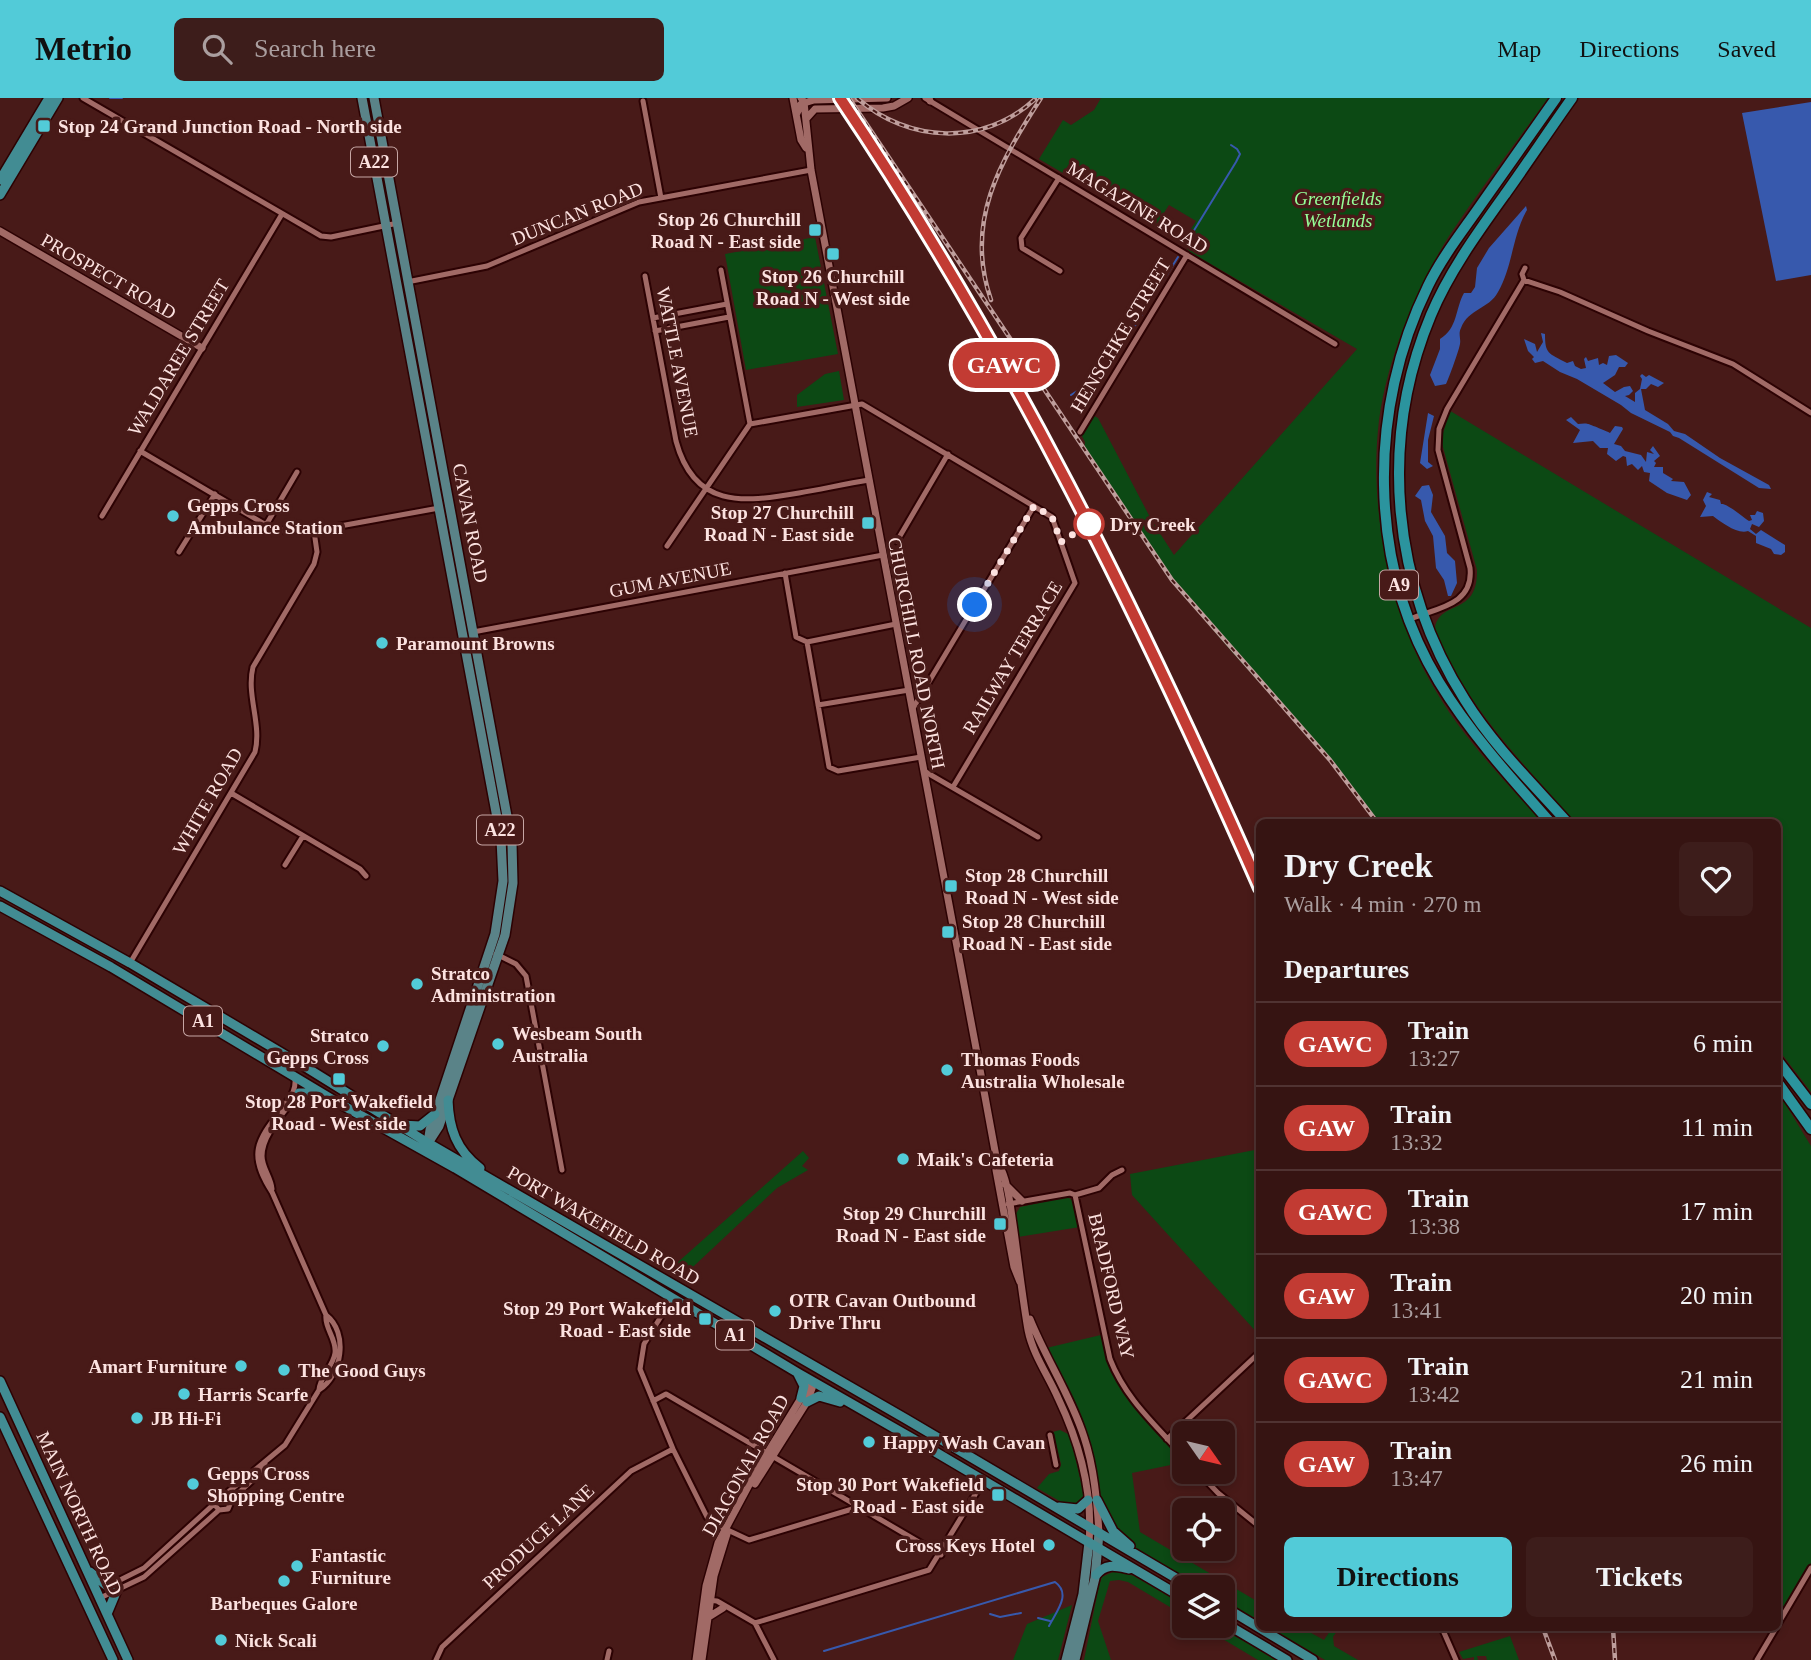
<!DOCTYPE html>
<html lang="en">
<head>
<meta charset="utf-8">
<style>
	:root { --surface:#361412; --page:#3d1d1b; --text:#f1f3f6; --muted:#aa9e9f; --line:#503332; --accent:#52cbd8 }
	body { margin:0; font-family:Georgia,serif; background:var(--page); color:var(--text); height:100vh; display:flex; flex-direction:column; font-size:26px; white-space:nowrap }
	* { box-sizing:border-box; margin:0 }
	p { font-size:23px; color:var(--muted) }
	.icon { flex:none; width:38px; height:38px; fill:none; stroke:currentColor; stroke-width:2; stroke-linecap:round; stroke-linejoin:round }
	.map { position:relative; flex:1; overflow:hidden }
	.details { position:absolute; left:1256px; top:721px; width:525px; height:812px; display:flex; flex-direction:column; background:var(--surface); border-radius:10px; box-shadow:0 4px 10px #0003,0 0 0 2px var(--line) }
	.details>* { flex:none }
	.badge { padding:0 14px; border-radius:23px; font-size:24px; line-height:46px }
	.needle { width:46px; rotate:124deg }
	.controls { position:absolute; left:1172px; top:1323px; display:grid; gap:14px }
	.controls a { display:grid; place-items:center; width:63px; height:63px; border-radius:10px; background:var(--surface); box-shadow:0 4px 10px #0003,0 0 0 2px var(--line); font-size:35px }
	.you { position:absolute; width:35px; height:35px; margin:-18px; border:5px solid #fff; border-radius:50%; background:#1a73e8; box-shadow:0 0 0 10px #1a73e833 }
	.map>.badge { position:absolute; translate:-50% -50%; box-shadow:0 0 0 4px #fff }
	h2 { padding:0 28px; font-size:26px; line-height:63px }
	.round { display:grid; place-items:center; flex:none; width:74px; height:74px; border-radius:10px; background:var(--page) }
	.headline { display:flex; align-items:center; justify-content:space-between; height:119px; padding:0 28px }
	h1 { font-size:33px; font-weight:600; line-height:52px }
	.action { display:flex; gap:14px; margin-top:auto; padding:14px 28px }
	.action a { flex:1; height:80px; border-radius:10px; background:var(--accent); color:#111; font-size:28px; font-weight:600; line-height:80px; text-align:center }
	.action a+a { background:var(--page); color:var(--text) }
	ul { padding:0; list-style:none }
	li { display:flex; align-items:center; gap:21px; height:84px; padding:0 28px; border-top:2px solid var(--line) }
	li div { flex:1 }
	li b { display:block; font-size:26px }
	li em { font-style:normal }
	li .badge { min-width:77px; font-weight:700; text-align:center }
	header { display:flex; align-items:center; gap:42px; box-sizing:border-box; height:98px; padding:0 35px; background:var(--accent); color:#111 }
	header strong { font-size:33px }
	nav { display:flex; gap:38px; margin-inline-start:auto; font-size:24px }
	.search { width:490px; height:63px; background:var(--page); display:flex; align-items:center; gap:18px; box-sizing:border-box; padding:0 24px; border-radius:10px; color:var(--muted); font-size:26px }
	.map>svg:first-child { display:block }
</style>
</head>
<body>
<header>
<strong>Metrio</strong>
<div class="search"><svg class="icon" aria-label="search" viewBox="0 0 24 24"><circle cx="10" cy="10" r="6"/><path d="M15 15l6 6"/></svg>Search here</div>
<nav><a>Map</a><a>Directions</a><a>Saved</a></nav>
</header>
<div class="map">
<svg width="1811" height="1562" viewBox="0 0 1811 1562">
	<rect width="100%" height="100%" fill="#481a18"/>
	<path fill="#0c4914" d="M1101 0H1548C1515 46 1480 91 1449 138 1415 192 1384 268 1378 332 1370 414 1390 511 1430 583 1459 636 1502 680 1542 724H1376C1324 646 1253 583 1194 509 1154 460 1119 406 1084 353L1085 344 1080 334 1090 316 1098 320 1152 423 1174 457 1357 251 1190 154 1182 145 1196 123 1169 107 1155 129 1039 61 1063 22 1071 27 1094 12Z
		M815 139 838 256 746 272 725 156Z
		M839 273 844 302 797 309V297L825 276Z
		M1447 311 1811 530V994L1778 951V724H1575C1522 664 1464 607 1435 530 1440 501 1478 519 1477 472L1441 342 1446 325Z
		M1778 994 1811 1048V1470L1778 1526Z
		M1260 1051V1238L1132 1097 1130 1076Z
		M803 1053 809 1060 802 1068 808 1072 777 1090 679 1182 669 1172Z
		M1067 1099 1074 1103 1080 1129 1018 1139 1014 1119 1020 1109Z
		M1105 1236 1119 1284 1185 1360V1364L1132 1375 1140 1434 1260 1505V1523L1223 1502V1489H1202L1127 1445 1097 1402 1088 1352 1042 1251Z
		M1060 1332 1070 1337 1083 1393V1398L1077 1406 1063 1405 1037 1390 1049 1376 1059 1373 1061 1366 1053 1334Z
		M1115 1473 1134 1478 1185 1508V1518L1128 1484 1119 1482 1110 1483 1098 1523 1111 1562H1084L1099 1488 1102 1479Z
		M1072 1507 1058 1562H1013L1027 1526Z
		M1201 1528H1218L1276 1562H1258Z
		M1271 1530H1302L1324 1542 1332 1530H1339L1333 1539 1334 1548 1358 1562H1325Z
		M1510 1538 1519 1562H1487L1486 1558H1477L1478 1562H1474V1559L1463 1561 1459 1554Z"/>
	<path fill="#3759ad" d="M1811 4V177L1776 183 1742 15Z
		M1526 108 1527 112C1512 138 1513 168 1498 194 1489 211 1468 211 1461 230 1458 236 1461 240 1460 246 1459 252 1449 280 1446 286L1435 288 1430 277 1440 251V241C1458 230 1455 211 1464 195H1471L1475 189 1477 170 1489 150Z
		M1541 235 1545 236C1545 256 1548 255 1567 265L1573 263 1575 268 1581 271 1586 270 1584 261 1586 259 1588 263 1598 260 1599 267 1603 265 1607 267 1609 258 1616 257 1628 265 1625 269H1619L1615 277 1603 285 1615 294 1624 289 1630 288 1633 293 1629 297 1625 298 1635 304V295L1640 291 1642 281 1640 278 1642 276 1646 279 1649 277 1664 285 1658 289 1651 286 1646 291H1641L1645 312 1668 326 1674 333 1685 336 1720 360 1769 387 1771 391 1759 390 1679 340 1673 338 1670 334 1631 315 1621 307 1577 281 1560 274 1543 263 1535 265 1532 261 1534 259 1528 253 1524 241 1535 246 1537 254 1543 244Z
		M1428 315 1434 318 1428 342V364L1433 368 1427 371 1420 365Z
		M1571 319 1578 326C1581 326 1584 325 1588 326 1589 326 1609 334 1610 335L1615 328 1622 329 1623 331 1614 346 1621 348 1625 353 1641 357 1646 364 1647 354 1654 356 1650 352 1653 348 1660 358 1654 363 1656 365 1654 369H1663V375L1673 381 1671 383 1684 384 1691 397 1687 402 1667 395 1649 383 1650 375 1644 374 1642 368 1638 372 1632 366 1627 368 1626 359 1623 358 1616 363 1607 356 1608 350H1600L1593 343 1573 345 1580 332 1566 322Z
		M1429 387 1433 397 1431 414 1445 438 1447 455 1455 463 1457 485 1451 498H1448L1444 482 1436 470 1433 438 1425 423 1421 402 1415 398 1422 388Z
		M1707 394 1712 396 1709 399 1720 402 1721 406C1727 405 1741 418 1749 423L1752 422 1750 417H1755L1757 413 1763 415 1764 423 1759 429 1752 426 1750 431 1756 436 1761 432 1785 447V454L1781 457 1774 456 1771 451 1756 445V438L1748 433C1738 437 1721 424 1713 418L1700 419 1706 408 1703 402Z"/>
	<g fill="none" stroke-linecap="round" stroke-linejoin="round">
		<path stroke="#3759ad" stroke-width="2" d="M110 0H122
			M1185 147 1236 64 1240 56 1237 51 1231 47
			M1071 297 1106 274 1178 159
			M990 1516 1000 1519 1021 1515
			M1038 1520 1050 1523
			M824 1553 1055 1484C1072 1496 1056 1514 1049 1528"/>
		<defs>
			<path id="minor" d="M83 0 321 138 331 139 398 125
				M925 0 1335 246
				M643 3 661 100
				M1059 80 1021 140 1022 150 1060 173
				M721 172 750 326 862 306 1052 419 1075 485 953 689
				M645 178 676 343C694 410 742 405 799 395 822 391 845 386 869 382
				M1524 182 1560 194 1648 233 1733 266 1811 315
				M407 184 487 168 639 104 811 72
				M653 220 727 206
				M655 233 729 219
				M1080 334 1187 157
				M140 353 266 427 285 433 307 434 439 410
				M102 418 282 116
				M266 427 297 374
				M897 443 948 356
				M667 448 750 326
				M179 454 215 396
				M785 475 796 539 807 544 896 526
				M1410 521C1437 510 1474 507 1470 470L1438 352 1439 331 1447 311 1524 182 1522 176 1525 170
				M473 534 883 457
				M807 544 829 669 838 673 921 659
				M818 607 909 592
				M912 612 1034 408
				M924 673 1038 739
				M231 695 360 771 366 778
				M285 767 303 738
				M496 856 516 866 526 878 562 1072
				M130 865 255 654C262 626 246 597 253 569L314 466 317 454 314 433
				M272 1091C271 1079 262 1070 262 1058 262 1035 287 1012 299 994
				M1075 1097 1099 1090 1112 1077 1122 1072
				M1008 1106 1070 1095 1075 1097 1110 1261C1126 1302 1156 1327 1185 1360
				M673 1199 644 1246 640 1271 673 1351 707 1419 717 1427 749 1442 859 1409
				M319 1292C320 1278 333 1269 335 1255 337 1241 324 1230 326 1217
				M653 1303 666 1296 941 1457
				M1050 1337 1056 1367
				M1167 1341 1260 1254
				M1198 1374 1218 1395 1260 1429
				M227 1395 285 1347 319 1292C342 1277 349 1235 326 1217L272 1094C245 1053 260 1040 286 1005 292 997 296 991 295 980
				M232 1401 229 1397 221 1395 215 1400 214 1406 219 1412 228 1411 232 1401 262 1373 265 1365
				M106 1489 144 1470 214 1406
				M100 1500 144 1479 219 1412
				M707 1502 717 1503 755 1525 774 1562
				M755 1525 929 1472 984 1382
				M1778 1526 1811 1470
				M1442 1530 1456 1562
				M436 1562 442 1549 631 1373 673 1351
				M607 1562 609 1553
				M1757 1562 1776 1530"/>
			<path id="tertiary" d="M793 0 801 42 806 50
				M801 0 804 4 811 72 979 966 997 1064 996 1072 1014 1169 1020 1184
				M929 0 930 3
				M797 15 801 6 814 2 887 0
				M806 21 815 11 883 10 894 8 908 0
				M0 133 202 250
				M998 1065C1008 1082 1010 1106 1013 1126 1018 1161 1022 1197 1028 1232 1033 1257 1048 1277 1058 1300 1079 1344 1093 1395 1089 1444
				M1005 1086 1022 1103
				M1030 1221C1046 1261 1071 1298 1084 1339 1094 1369 1097 1403 1099 1435
				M755 1386 807 1304 814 1285
				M707 1520 723 1510
				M696 1562 706 1488 718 1445 757 1372 801 1300 814 1284
				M702 1562 714 1478 727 1436"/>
			<path id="primary" d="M362 0 501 741 503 783 495 836 430 1032 428 1045
				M374 0 512 745 513 785 505 837 439 1028 428 1045
				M1066 1562 1083 1496 1089 1444
				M1075 1562 1095 1480 1099 1435"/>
			<path id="trunk" d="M0 82 49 0
				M0 97 58 0
				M0 793 130 865 307 970 428 1045 906 1321 1191 1489
				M0 808 111 869 335 1003 455 1070 798 1275 915 1342 1185 1501
				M299 995H313L321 998
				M448 1002C449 1030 456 1052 480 1070
				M401 1027 420 1028 435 1016
				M798 1276 804 1288 801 1300
				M0 1283 128 1562
				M807 1304 819 1298 840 1304
				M0 1319 113 1562
				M1097 1402 1113 1433 1130 1448
				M1059 1409 1078 1411 1088 1402
				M90 1474 107 1488
				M1096 1477C1106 1465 1115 1468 1129 1471
				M1223 1508 1313 1562
				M107 1516 117 1492
				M1223 1524 1287 1562"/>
			<path id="motorway" d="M1550 724C1510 679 1470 635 1439 584 1367 465 1368 310 1428 188 1442 159 1462 134 1480 108 1505 72 1531 36 1556 0
				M1567 724C1532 685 1493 647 1465 602 1392 487 1378 344 1431 217 1449 174 1478 134 1506 95 1528 64 1550 31 1572 0
				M1778 963 1811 1006
				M1778 985 1811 1031"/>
		</defs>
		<use href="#minor" stroke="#2c0203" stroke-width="9"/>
		<use href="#tertiary" stroke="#2c0203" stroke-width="10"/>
		<use href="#primary" stroke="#2c0203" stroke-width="12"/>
		<use href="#trunk" stroke="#2c0203" stroke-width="12"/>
		<use href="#motorway" stroke="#2c0203" stroke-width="13"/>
		<use href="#minor" stroke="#a16a66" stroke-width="5"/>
		<use href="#tertiary" stroke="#a16a66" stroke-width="7"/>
		<use href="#primary" stroke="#5a8388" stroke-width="9"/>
		<use href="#trunk" stroke="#428c93" stroke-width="9"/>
		<use href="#motorway" stroke="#2b949e" stroke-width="10"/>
		<defs>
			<path id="rail" d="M836 0C1005 251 1139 522 1260 799
				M849 0 1172 482 1330 662 1377 724
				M857 0C908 45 984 49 1035 1
				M991 202C964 124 1000 64 1041 0
				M1543 1530 1555 1562
				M1613 1530 1615 1562"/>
		</defs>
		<use href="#rail" stroke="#bf9e9c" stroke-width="4.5"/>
		<use href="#rail" stroke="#481a18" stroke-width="2" stroke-dasharray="5" stroke-linecap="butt"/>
	</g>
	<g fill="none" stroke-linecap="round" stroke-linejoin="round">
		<defs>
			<path id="line" d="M840 0C1007 248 1140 517 1260 790"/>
		</defs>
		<use href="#line" stroke="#fff" stroke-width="16"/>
		<use href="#line" stroke="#c23b33" stroke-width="10"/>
		<path stroke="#fce2e0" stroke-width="7" stroke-dasharray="0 12.6" d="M975 507 1034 408 1052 419 1061 444 1089 426"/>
	</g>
	<g fill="#52cbd8" stroke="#481a18" stroke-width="2.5">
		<rect x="37" y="21" width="14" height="14" rx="3.5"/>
		<rect x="808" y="125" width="14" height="14" rx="3.5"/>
		<rect x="826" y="149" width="14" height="14" rx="3.5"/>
		<circle cx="173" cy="418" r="7"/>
		<rect x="861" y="418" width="14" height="14" rx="3.5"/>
		<circle cx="382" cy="545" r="7"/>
		<rect x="944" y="781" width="14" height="14" rx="3.5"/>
		<rect x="941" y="827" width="14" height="14" rx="3.5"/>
		<circle cx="417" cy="886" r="7"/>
		<circle cx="498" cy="946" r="7"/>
		<circle cx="383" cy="948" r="7"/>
		<circle cx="947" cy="972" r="7"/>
		<rect x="332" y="974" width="14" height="14" rx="3.5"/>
		<circle cx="903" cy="1061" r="7"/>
		<rect x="993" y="1119" width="14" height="14" rx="3.5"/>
		<circle cx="775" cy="1213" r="7"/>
		<rect x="698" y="1214" width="14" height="14" rx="3.5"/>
		<circle cx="241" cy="1268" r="7"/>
		<circle cx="284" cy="1272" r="7"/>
		<circle cx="184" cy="1296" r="7"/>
		<circle cx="137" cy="1320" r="7"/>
		<circle cx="869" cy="1344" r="7"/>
		<circle cx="193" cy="1386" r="7"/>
		<rect x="991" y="1390" width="14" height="14" rx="3.5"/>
		<circle cx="1049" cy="1447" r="7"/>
		<circle cx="297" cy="1468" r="7"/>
		<circle cx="284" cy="1483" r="7"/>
		<circle cx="221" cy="1542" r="7"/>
	</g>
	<circle fill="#fff" stroke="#c23b33" stroke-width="3.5" cx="1089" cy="426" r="14"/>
	<g text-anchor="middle" stroke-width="7" stroke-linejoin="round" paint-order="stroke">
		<g fill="#481a18" stroke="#c6a6a4" stroke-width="2">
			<rect x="351" y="49.5" width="46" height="29" rx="5"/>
			<rect x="1380" y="472.5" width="38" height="29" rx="5"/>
			<rect x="477" y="717.5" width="46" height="29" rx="5"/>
			<rect x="184" y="908.5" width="38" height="29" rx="5"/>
			<rect x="716" y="1222.5" width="38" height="29" rx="5"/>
		</g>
		<g font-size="18" font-weight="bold" fill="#fce2e0">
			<text x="374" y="70">A22</text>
			<text x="1399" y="493">A9</text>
			<text x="500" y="738">A22</text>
			<text x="203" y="929">A1</text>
			<text x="735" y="1243">A1</text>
		</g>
		<g font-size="19" font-weight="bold" fill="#fce2e0" stroke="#481a18" text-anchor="start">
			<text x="58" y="35">Stop 24 Grand Junction Road - North side</text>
			<text x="801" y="128" text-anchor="end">Stop 26 Churchill<tspan x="801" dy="22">Road N - East side</tspan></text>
			<text x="833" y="185" text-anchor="middle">Stop 26 Churchill<tspan x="833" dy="22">Road N - West side</tspan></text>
			<text x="187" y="414">Gepps Cross<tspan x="187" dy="22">Ambulance Station</tspan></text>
			<text x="854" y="421" text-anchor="end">Stop 27 Churchill<tspan x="854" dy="22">Road N - East side</tspan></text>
			<text x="396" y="552">Paramount Browns</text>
			<text x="965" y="784">Stop 28 Churchill<tspan x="965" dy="22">Road N - West side</tspan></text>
			<text x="962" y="830">Stop 28 Churchill<tspan x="962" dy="22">Road N - East side</tspan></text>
			<text x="431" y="882">Stratco<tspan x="431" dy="22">Administration</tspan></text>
			<text x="512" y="942">Wesbeam South<tspan x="512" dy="22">Australia</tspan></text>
			<text x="369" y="944" text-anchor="end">Stratco<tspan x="369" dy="22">Gepps Cross</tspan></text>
			<text x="961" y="968">Thomas Foods<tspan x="961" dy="22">Australia Wholesale</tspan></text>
			<text x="339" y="1010" text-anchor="middle">Stop 28 Port Wakefield<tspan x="339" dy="22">Road - West side</tspan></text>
			<text x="917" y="1068">Maik's Cafeteria</text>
			<text x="986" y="1122" text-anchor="end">Stop 29 Churchill<tspan x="986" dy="22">Road N - East side</tspan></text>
			<text x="789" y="1209">OTR Cavan Outbound<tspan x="789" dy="22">Drive Thru</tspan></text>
			<text x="691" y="1217" text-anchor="end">Stop 29 Port Wakefield<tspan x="691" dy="22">Road - East side</tspan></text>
			<text x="227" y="1275" text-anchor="end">Amart Furniture</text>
			<text x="298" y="1279">The Good Guys</text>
			<text x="198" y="1303">Harris Scarfe</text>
			<text x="151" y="1327">JB Hi-Fi</text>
			<text x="883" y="1351">Happy Wash Cavan</text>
			<text x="207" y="1382">Gepps Cross<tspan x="207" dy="22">Shopping Centre</tspan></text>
			<text x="984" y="1393" text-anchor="end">Stop 30 Port Wakefield<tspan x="984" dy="22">Road - East side</tspan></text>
			<text x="1035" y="1454" text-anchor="end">Cross Keys Hotel</text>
			<text x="311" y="1464">Fantastic<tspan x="311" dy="22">Furniture</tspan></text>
			<text x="284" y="1512" text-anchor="middle">Barbeques Galore</text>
			<text x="235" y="1549">Nick Scali</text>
		</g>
		<g font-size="19" font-style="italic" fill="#95ff98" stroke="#481a18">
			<text x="1338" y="107">Greenfields<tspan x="1338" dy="22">Wetlands</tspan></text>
		</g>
		<g font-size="19" fill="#fce2e0" stroke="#481a18">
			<text transform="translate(1138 109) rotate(31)" y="7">MAGAZINE ROAD</text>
			<text transform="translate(577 115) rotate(-22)" y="7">DUNCAN ROAD</text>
			<text transform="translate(109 178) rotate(30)" y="7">PROSPECT ROAD</text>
			<text transform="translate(1120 237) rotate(-59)" y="7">HENSCHKE STREET</text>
			<text transform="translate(178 259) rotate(-59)" y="7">WALDAREE STREET</text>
			<text transform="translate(678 264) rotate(79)" y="7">WATTLE AVENUE</text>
			<text transform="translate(471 425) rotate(79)" y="7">CAVAN ROAD</text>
			<text transform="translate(670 481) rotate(-11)" y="7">GUM AVENUE</text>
			<text transform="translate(917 555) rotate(79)" y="7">CHURCHILL ROAD NORTH</text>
			<text transform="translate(1012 559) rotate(-59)" y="7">RAILWAY TERRACE</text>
			<text transform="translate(207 703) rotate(-60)" y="7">WHITE ROAD</text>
			<text transform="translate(604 1127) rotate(30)" y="7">PORT WAKEFIELD ROAD</text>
			<text transform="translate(1112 1188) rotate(77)" y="7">BRADFORD WAY</text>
			<text transform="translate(745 1367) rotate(-61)" y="7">DIAGONAL ROAD</text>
			<text transform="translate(80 1415) rotate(65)" y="7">MAIN NORTH ROAD</text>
			<text transform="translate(538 1438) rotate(-43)" y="7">PRODUCE LANE</text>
		</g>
		<g font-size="19" font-weight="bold" fill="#fce2e0" stroke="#481a18" text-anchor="start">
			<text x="1110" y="433">Dry Creek</text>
		</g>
	</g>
</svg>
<div class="controls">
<a><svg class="needle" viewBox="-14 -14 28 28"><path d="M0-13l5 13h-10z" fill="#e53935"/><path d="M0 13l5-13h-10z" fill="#aa9e9f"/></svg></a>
<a><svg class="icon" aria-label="locate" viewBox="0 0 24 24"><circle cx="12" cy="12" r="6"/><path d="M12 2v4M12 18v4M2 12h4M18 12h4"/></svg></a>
<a><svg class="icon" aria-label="layers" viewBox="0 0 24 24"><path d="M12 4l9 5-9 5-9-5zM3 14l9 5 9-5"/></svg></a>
</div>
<div class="you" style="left:975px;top:507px"></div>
<b class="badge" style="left:1004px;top:267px;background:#c23b33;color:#fff">GAWC</b>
<section class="details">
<div class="headline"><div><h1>Dry Creek</h1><p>Walk · 4 min · 270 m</p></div><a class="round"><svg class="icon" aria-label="heart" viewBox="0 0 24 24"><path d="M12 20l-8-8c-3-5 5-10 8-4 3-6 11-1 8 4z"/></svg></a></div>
<h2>Departures</h2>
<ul>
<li><span class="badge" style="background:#c23b33;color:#fff">GAWC</span><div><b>Train</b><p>13:27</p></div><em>6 min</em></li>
<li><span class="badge" style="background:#c23b33;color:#fff">GAW</span><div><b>Train</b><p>13:32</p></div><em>11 min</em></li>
<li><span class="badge" style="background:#c23b33;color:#fff">GAWC</span><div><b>Train</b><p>13:38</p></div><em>17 min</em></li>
<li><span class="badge" style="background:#c23b33;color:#fff">GAW</span><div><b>Train</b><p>13:41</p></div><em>20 min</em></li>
<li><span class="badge" style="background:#c23b33;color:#fff">GAWC</span><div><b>Train</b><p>13:42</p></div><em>21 min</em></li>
<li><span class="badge" style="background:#c23b33;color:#fff">GAW</span><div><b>Train</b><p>13:47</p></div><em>26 min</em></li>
</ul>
<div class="action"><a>Directions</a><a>Tickets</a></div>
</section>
</div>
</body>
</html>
